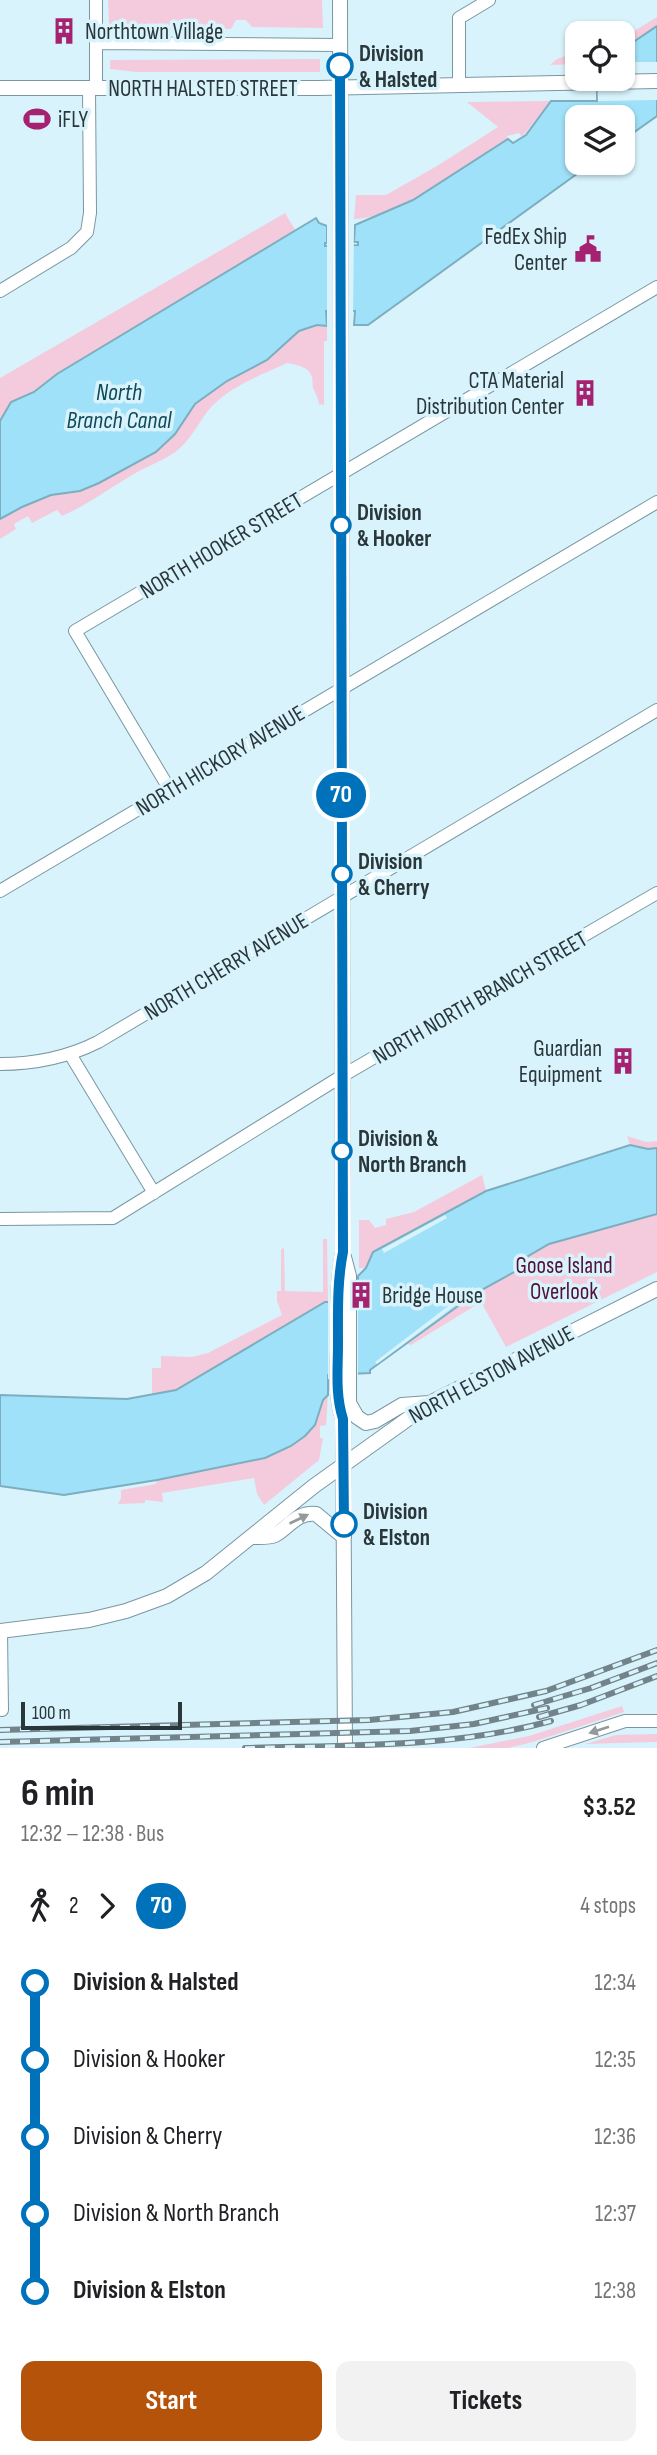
<!DOCTYPE html>
<html lang="en">
<head>
<meta charset="utf-8">
<style>
	:root { --surface:#fff; --page:#f2f2f2; --text:#202124; --muted:#757577; --accent:#b45309 }
	body { margin:0; font-family:"Sofia Sans Condensed",sans-serif; background:var(--page); color:var(--text); height:100vh; display:flex; flex-direction:column; font-size:26px; white-space:nowrap }
	* { box-sizing:border-box; margin:0 }
	p { font-size:23px; color:var(--muted) }
	.icon { flex:none; width:38px; height:38px; fill:none; stroke:currentColor; stroke-width:2; stroke-linecap:round; stroke-linejoin:round }
	.map { position:relative; height:1748px; overflow:hidden }
	.details { display:flex; flex-direction:column; background:var(--surface); flex:1 }
	.details>* { flex:none }
	.badge { padding:0 14px; border-radius:23px; font-size:24px; line-height:46px }
	.controls { position:absolute; left:565px; top:21px; display:grid; gap:14px }
	.controls a { display:grid; place-items:center; width:70px; height:70px; border-radius:14px; background:var(--surface); box-shadow:0 2px 5px #0004; font-size:35px }
	.scale { position:absolute; left:21px; bottom:18px; width:161px; box-sizing:border-box; padding-left:7px; border:4px solid #29363a; border-top:0; font-size:19px; line-height:24px; white-space:nowrap; color:#29363a; -webkit-text-stroke:5px #d9f3fc; paint-order:stroke }
	.map>.badge { position:absolute; translate:-50% -50%; box-shadow:0 0 0 4px #fff }
	.legs { display:flex; align-items:center; gap:10px; height:77px; padding:0 21px; font-size:23px }
	.legs p { margin-inline-start:auto }
	.overview { display:flex; align-items:center; justify-content:space-between; height:119px; padding:0 21px }
	h1 { font-size:38px; font-weight:700; line-height:52px }
	.action { display:flex; gap:14px; margin-top:auto; padding:14px 21px }
	.action a { flex:1; height:80px; border-radius:14px; background:var(--accent); color:#fff; font-size:28px; font-weight:700; line-height:80px; text-align:center }
	.action a+a { background:var(--page); color:var(--text) }
	ul { padding:0 21px; list-style:none }
	li { display:flex; align-items:center; gap:24px; height:77px; font-size:26px }
	li i { display:grid; place-items:center; width:10px; height:100%; margin:0 9px; background:currentColor }
	li i::after { content:''; width:18px; height:18px; margin:-9px; border:5px solid; border-radius:50%; background:var(--surface) }
	li p { margin-inline-start:auto }
	li:first-child i { background:linear-gradient(#0000 50%,currentColor 0) }
	li:last-child i { background:linear-gradient(currentColor 50%,#0000 0) }
	.map>svg:first-child { display:block }
</style>
</head>
<body>
<div class="map">
<svg width="657" height="1748" viewBox="0 0 657 1748">
	<rect width="100%" height="100%" fill="#d9f3fc"/>
	<path fill="#f3cbdd" d="M108 0H322L323 28 252 27 246 20H236L231 29 111 28 109 23Z
		M657 17V26L623 49V38Z
		M577 52V64L550 65 557 59Z
		M320 59V72H136L110 69V60Z
		M551 101 522 137 519 133 507 136 508 139C469 164 399 219 354 219L356 195H386L437 166 498 127 467 102Z
		M285 213 296 231 57 374 34 392 11 402 0 421V378Z
		M317 325 327 326V341H324V405L319 404C318 398 316 394 313 388 312 384 313 380 312 377 309 366 296 365 287 363 261 375 233 385 212 406 200 419 193 437 179 449 166 460 147 466 132 475 107 490 89 504 62 516L57 510 32 523 28 516 14 524 16 529 0 539V519L22 507 51 495 80 491 99 483 156 452 175 434 195 404 227 381 267 360 299 331Z
		M627 1136 646 1142 657 1141V1148L648 1149 630 1145Z
		M482 1175 486 1191 373 1252 366 1268H359V1220H369L375 1228 386 1225V1219L414 1212Z
		M657 1214V1272L506 1347 481 1302 411 1345 408 1344 476 1293 518 1270 525 1258 549 1244Z
		M323 1239H327L328 1301 176 1390 152 1395V1368H161V1356L192 1357 208 1353 282 1315 277 1301V1291H281V1250L284 1247 285 1291 323 1292Z
		M328 1395 326 1425 320 1426V1438H323L319 1460 264 1505 257 1494 254 1478 162 1493 163 1502 145 1500V1503L118 1504 121 1498V1490L156 1484 157 1479 315 1425 323 1400Z
		M622 1706 624 1712 533 1742 508 1748H469L529 1736Z
		M657 1734V1742L585 1744 616 1735Z"/>
	<path fill="#9fe1f8" stroke="#7caebf" stroke-width="2" d="M657 26V116L623 140V117H578V163H592L368 325H354L355 311H326L327 326 317 325 299 331 267 360 227 381 195 404 175 434 156 452 99 483 80 491 51 495 22 507 0 519V421L11 402 34 392 57 374 316 218 319 223 327 226V243H325V246L358 245V242H354L355 225 413 200 508 139 513 143 526 135 551 101H597V79H623V49Z
		M630 1145 648 1149 657 1148V1214L549 1244 525 1258 518 1270 476 1293 370 1370V1373L328 1375V1395L323 1400 315 1425 305 1436 291 1446 265 1458 157 1480 64 1495 0 1486V1395L127 1399 176 1390 325 1302H358V1276L366 1268 373 1252 486 1191Z"/>
	<path fill="#d9f3fc" d="M623 62H657V100L598 101 597 79H623Z
		M327 222 330 225V242H350V230L354 222 353 328 350 326V314L331 315V326L327 329Z
		M445 1215 447 1218 384 1253 382 1249Z
		M473 1287 476 1290 377 1364 375 1362Z
		M328 1300 358 1301V1379H328Z"/>
	<g fill="none" stroke-linecap="round" stroke-linejoin="round">
		<defs>
			<path id="minor" d="M96 43 340 45
				M459 85V18L489 0
				M96 88V0
				M0 291 71 248 87 232 90 213 89 88
				M170 790 75 631 657 287
				M0 891 657 502
				M70 1054 154 1193
				M0 1064C34 1064 68 1057 98 1042L657 710
				M0 1219 113 1218 342 1076 657 893
				M1 1631 2 1710
				M543 1748 625 1721H657"/>
			<path id="major" d="M340 0 343 1252C337 1282 338 1313 338 1344 338 1369 335 1395 343 1419L345 1748
				M0 88H318L657 81
				M349 1403 357 1417 366 1423 375 1421 402 1405 429 1403
				M343 1419 349 1403V1276L344 1257
				M251 1537C258 1537 268 1538 275 1535 290 1526 297 1512 316 1514L344 1537
				M0 1631 89 1620 126 1611 167 1596 206 1573 314 1486 430 1403 657 1289"/>
		</defs>
		<use href="#minor" stroke="#7997a2" stroke-width="14"/>
		<use href="#major" stroke="#7997a2" stroke-width="16"/>
		<use href="#minor" stroke="#fff" stroke-width="12"/>
		<use href="#major" stroke="#fff" stroke-width="14"/>
		<defs>
			<path id="rail" d="M534 1705 591 1688 657 1663
				M539 1717 581 1705 657 1676
				M0 1730 369 1720 453 1712 546 1691 657 1650
				M0 1742 410 1731 474 1724 547 1708
				M245 1748C347 1745 453 1748 551 1721"/>
		</defs>
		<use href="#rail" stroke="#72848a" stroke-width="6"/>
		<use href="#rail" stroke="#d9f3fc" stroke-width="3.5" stroke-dasharray="10" stroke-linecap="butt"/>
	</g>
	<defs><path id="oneway-solid" d="M-6-.8H1V-3.2L6.5 0L1 3.2V.8H-6Z" transform="scale(1.75)"/></defs>
	<g fill="#949a9c">
		<use href="#oneway-solid" transform="translate(299 1519) rotate(-26)"/>
		<use href="#oneway-solid" transform="translate(599 1730) rotate(162)"/>
	</g>
	<g fill="none" stroke-linecap="round" stroke-linejoin="round">
		<defs>
			<path id="line-1" d="M340 66 343 1252C337 1282 338 1313 338 1344 338 1369 335 1394 343 1419L344 1524"/>
		</defs>
		<use href="#line-1" stroke="#fff" stroke-width="16"/>
		<use href="#line-1" stroke="#0072bc" stroke-width="10"/>
	</g>
	<defs>
		<symbol id="building-bare" viewBox="-9 -9 18 18"><path d="M-4-6H4V6H1V3H-1V6H-4ZM-2.5-4.3h1.7v1.8h-1.7ZM.8-4.3h1.7v1.8H.8ZM-2.5-1h1.7V.8h-1.7ZM.8-1h1.7V.8H.8Z" fill="#a52270" stroke="#d9f3fc" stroke-width="2.5" paint-order="stroke"/></symbol>
		<symbol id="stadium-bare" viewBox="-9 -9 18 18"><path d="M0-5a6.5 5 0 1 0 0 10a6.5 5 0 1 0 0-10ZM-3.5-1.8h7v3.6h-7Z" fill="#a52270" stroke="#d9f3fc" stroke-width="2.5" paint-order="stroke"/></symbol>
		<symbol id="civic-bare" viewBox="-9 -9 18 18"><path d="M-.6-6.5H3V-4.5H.6V-3L4-1V1h2V6H-6V1h2V-1L-.6-3ZM-1.2 2.5V6h2.4V2.5Z" fill="#a52270" stroke="#d9f3fc" stroke-width="2.5" paint-order="stroke"/></symbol>
	</defs>
	<g fill-rule="evenodd">
		<use href="#building-bare" x="45" y="12" width="38" height="38"/>
		<use href="#stadium-bare" x="18" y="100" width="38" height="38"/>
		<use href="#civic-bare" x="569" y="230" width="38" height="38"/>
		<use href="#building-bare" x="566" y="374" width="38" height="38"/>
		<use href="#building-bare" x="604" y="1042" width="38" height="38"/>
		<use href="#building-bare" x="342" y="1276" width="38" height="38"/>
	</g>
	<g fill="#fff" stroke="#0072bc" stroke-width="3.5">
		<circle cx="340" cy="66" r="12"/>
		<circle cx="341" cy="525" r="9"/>
		<circle cx="342" cy="874" r="9"/>
		<circle cx="342" cy="1151" r="9"/>
		<circle cx="344" cy="1524" r="12"/>
	</g>
	<g text-anchor="middle" stroke-width="7" stroke-linejoin="round" paint-order="stroke">
		<g font-size="23" fill="#29363a" stroke="#d9f3fc" text-anchor="start">
			<text x="85" y="39">Northtown Village</text>
			<text x="58" y="127">iFLY</text>
			<text x="567" y="244" text-anchor="end">FedEx Ship<tspan x="567" dy="26">Center</tspan></text>
			<text x="564" y="388" text-anchor="end">CTA Material<tspan x="564" dy="26">Distribution Center</tspan></text>
			<text x="602" y="1056" text-anchor="end">Guardian<tspan x="602" dy="26">Equipment</tspan></text>
			<text x="382" y="1303">Bridge House</text>
		</g>
		<g font-size="23" font-weight="bold" fill="#29363a" stroke="#d9f3fc" text-anchor="start">
			<text x="359" y="61">Division<tspan x="359" dy="26">&amp; Halsted</tspan></text>
			<text x="357" y="520">Division<tspan x="357" dy="26">&amp; Hooker</tspan></text>
			<text x="358" y="869">Division<tspan x="358" dy="26">&amp; Cherry</tspan></text>
			<text x="358" y="1146">Division &amp;<tspan x="358" dy="26">North Branch</tspan></text>
			<text x="363" y="1519">Division<tspan x="363" dy="26">&amp; Elston</tspan></text>
		</g>
		<g font-size="23" fill="#29363a" stroke="#d9f3fc">
			<text x="203" y="96">NORTH HALSTED STREET</text>
			<text transform="translate(221 545) rotate(-31)" y="8">NORTH HOOKER STREET</text>
			<text transform="translate(220 760) rotate(-31)" y="8">NORTH HICKORY AVENUE</text>
			<text transform="translate(226 966) rotate(-31)" y="8">NORTH CHERRY AVENUE</text>
			<text transform="translate(480 997) rotate(-30)" y="8">NORTH NORTH BRANCH STREET</text>
			<text transform="translate(491 1374) rotate(-28)" y="8">NORTH ELSTON AVENUE</text>
		</g>
		<g font-size="23" fill="#511035" stroke="#d9f3fc">
			<text x="564" y="1273">Goose Island<tspan x="564" dy="26">Overlook</tspan></text>
		</g>
		<g font-size="24" font-style="italic" fill="#104959" stroke="#d9f3fc">
			<text x="119" y="400">North<tspan x="119" dy="28">Branch Canal</tspan></text>
		</g>
	</g>
</svg>
<div class="controls">
<a><svg class="icon" aria-label="locate" viewBox="0 0 24 24"><circle cx="12" cy="12" r="6"/><path d="M12 2v4M12 18v4M2 12h4M18 12h4"/></svg></a>
<a><svg class="icon" aria-label="layers" viewBox="0 0 24 24"><path d="M12 4l9 5-9 5-9-5zM3 14l9 5 9-5"/></svg></a>
</div>
<div class="scale">100 m</div>
<b class="badge" style="left:341px;top:795px;background:#0072bc;color:#fff">70</b>
</div>
<section class="details">
<div class="overview"><div><h1>6 min</h1><p>12:32 – 12:38 · Bus</p></div><b>$3.52</b></div>
<div class="legs"><svg class="icon" aria-label="walk" viewBox="0 0 24 24"><circle cx="13" cy="4" r="2"/><path d="M13 8l-2 6 4 7M11 14l-3 7M7 12l3-4h3l4 4"/></svg>2<svg class="icon" aria-label="forward" viewBox="0 0 24 24"><path d="M9 5l7 7-7 7"/></svg><b class="badge" style="background:#0072bc;color:#fff">70</b><p>4 stops</p></div>
<ul>
<li><i style="color:#0072bc"></i><b>Division &amp; Halsted</b><p>12:34</p></li>
<li><i style="color:#0072bc"></i><span>Division &amp; Hooker</span><p>12:35</p></li>
<li><i style="color:#0072bc"></i><span>Division &amp; Cherry</span><p>12:36</p></li>
<li><i style="color:#0072bc"></i><span>Division &amp; North Branch</span><p>12:37</p></li>
<li><i style="color:#0072bc"></i><b>Division &amp; Elston</b><p>12:38</p></li>
</ul>
<div class="action"><a>Start</a><a>Tickets</a></div>
</section>
</body>
</html>
